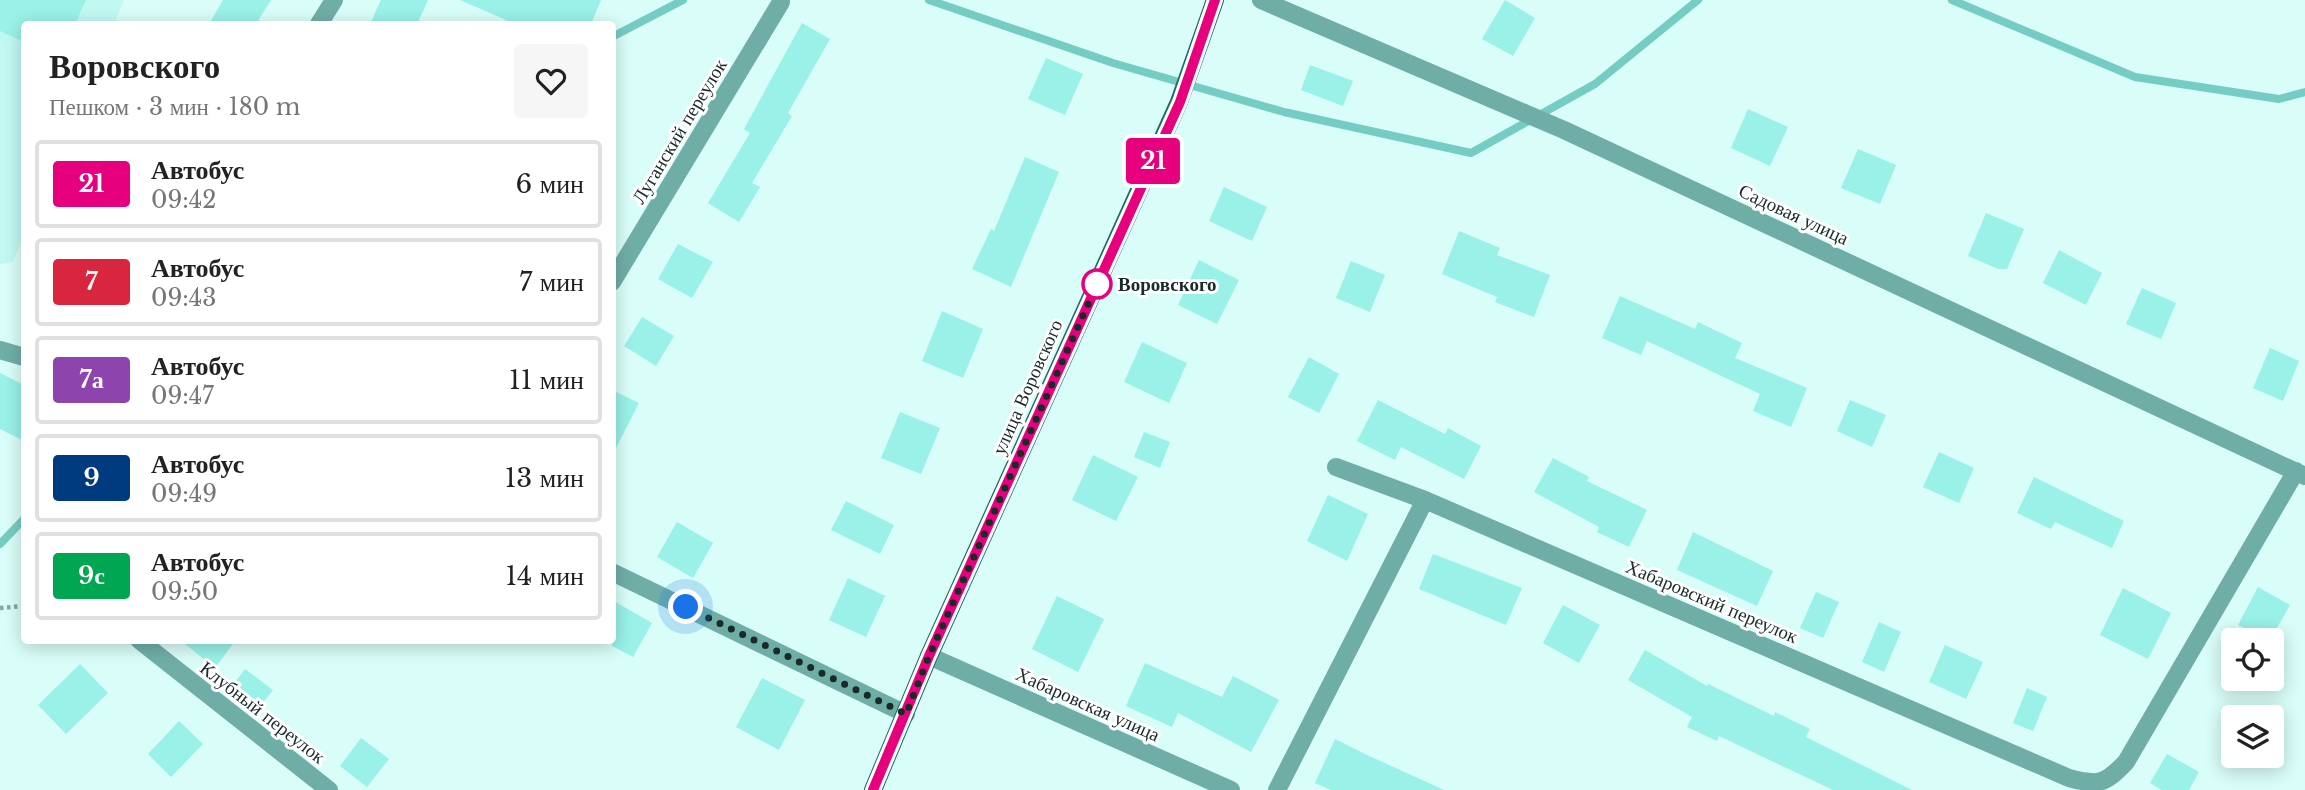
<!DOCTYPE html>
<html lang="ru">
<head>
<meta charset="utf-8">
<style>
	:root { --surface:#fff; --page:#f6f6f6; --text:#222; --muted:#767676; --line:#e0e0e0 }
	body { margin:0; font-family:"Libre Baskerville",serif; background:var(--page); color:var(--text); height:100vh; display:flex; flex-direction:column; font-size:26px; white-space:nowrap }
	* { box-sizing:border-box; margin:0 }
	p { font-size:23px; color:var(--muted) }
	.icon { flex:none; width:38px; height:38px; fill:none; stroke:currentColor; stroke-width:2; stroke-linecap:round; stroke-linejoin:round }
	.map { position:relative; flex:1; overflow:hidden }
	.panel { position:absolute; left:21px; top:21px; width:595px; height:623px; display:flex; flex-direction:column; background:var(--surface); border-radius:7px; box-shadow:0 4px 18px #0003 }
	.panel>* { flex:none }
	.badge { padding:0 14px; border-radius:5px; font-size:24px; line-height:46px }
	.controls { position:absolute; left:2221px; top:628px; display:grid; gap:14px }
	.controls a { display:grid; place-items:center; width:63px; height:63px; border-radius:7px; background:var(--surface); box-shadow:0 4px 18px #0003; font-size:35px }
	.you { position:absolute; width:35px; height:35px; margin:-18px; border:5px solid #fff; border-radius:50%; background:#1a73e8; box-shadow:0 0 0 10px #1a73e833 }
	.map>.badge { position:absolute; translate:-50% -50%; box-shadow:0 0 0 4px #fff }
	.round { display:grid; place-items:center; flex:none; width:74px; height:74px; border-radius:7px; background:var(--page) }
	.overview { display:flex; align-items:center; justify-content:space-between; height:119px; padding:0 28px }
	h1 { font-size:33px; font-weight:600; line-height:52px }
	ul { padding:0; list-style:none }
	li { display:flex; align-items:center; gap:21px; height:88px; margin:0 14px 10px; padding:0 14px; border:4px solid var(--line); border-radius:7px }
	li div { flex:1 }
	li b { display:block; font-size:26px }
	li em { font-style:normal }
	li .badge { min-width:77px; font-weight:700; text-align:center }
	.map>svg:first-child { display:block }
</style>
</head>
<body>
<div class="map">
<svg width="2305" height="790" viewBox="0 0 2305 790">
	<rect width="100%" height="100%" fill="#d9fdf8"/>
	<path fill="#c1f8f1" d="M0 0H124L114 24H24V235L13 262 0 264Z"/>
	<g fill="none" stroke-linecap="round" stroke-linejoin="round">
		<path stroke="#75ccc3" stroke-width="8" d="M929 0 1113 63 1284 112 1471 153 1595 84 1698 0
			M1952 0 2135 77 2279 99 2305 92
			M612 37 683 0
			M0 544 24 519"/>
	</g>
	<path fill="#99f1e7" d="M0 0H86L75 24H24V42L0 31Z
		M223 0H271L256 24H209Z
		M381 0H428L417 24H370Z
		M460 0H601L591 24H515Z
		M1505 0 1535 18 1513 56 1482 39Z
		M802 23 830 39 788 113 792 116 752 183 760 187 739 222 708 203 750 133 744 129Z
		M1046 58 1083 74 1065 115 1028 99Z
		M1310 65 1353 81 1343 106 1301 90Z
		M1748 109 1788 127 1770 166 1731 148Z
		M1858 149 1896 165 1880 204 1841 188Z
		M1025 157 1059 172 1011 287 972 269 991 229 994 231Z
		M1224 187 1267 207 1252 241 1209 221Z
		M1986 213 2024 229 2007 269H1998L1968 256Z
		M1459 231 1500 248 1497 255 1550 275 1534 317 1495 302 1497 297 1442 274Z
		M678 244 713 262 692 298 658 279Z
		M2059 250 2102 273 2086 305 2043 283Z
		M1199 260 1239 280 1217 324 1178 305Z
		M1351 261 1385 275 1370 312 1336 298Z
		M2142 288 2176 303 2161 339 2126 324Z
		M1620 296 1695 329 1698 322 1742 343 1735 358 1807 388 1791 427 1753 411 1760 394 1647 341 1641 355 1602 338Z
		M942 311 983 329 963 378 922 361Z
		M642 317 674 336 656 366 624 346Z
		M1142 342 1187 363 1169 403 1124 382Z
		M2270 348 2299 361 2283 401 2253 388Z
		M1309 357 1339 374 1319 413 1288 397Z
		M0 373 24 385V441L0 429Z
		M612 390 639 403 612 456Z
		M1378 400 1445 434 1448 428 1481 446 1464 479 1401 447 1395 460 1357 441Z
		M1850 400 1886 415 1872 447 1837 431Z
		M900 412 940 428 921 474 881 458Z
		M1144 432 1170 442 1160 468 1134 457Z
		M1939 452 1974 468 1959 503 1923 487Z
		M1093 455 1138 477 1116 521 1072 500Z
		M1553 458 1589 477 1587 481 1647 510 1629 547 1597 532 1599 527 1534 492Z
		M2034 477 2124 521 2112 548 2055 522 2051 529 2017 513Z
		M1328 495 1368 514 1347 561 1307 541Z
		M846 501 894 525 880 554 831 530Z
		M677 522 713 543 693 578 657 557Z
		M1693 532 1773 571 1757 606 1677 570Z
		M1433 554 1522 588 1506 625 1419 589Z
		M848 578 885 596 866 637 829 620Z
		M2258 587 2290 605 2270 640 2238 625Z
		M2123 588 2171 613 2148 659 2100 635Z
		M1816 592 1839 602 1823 638 1800 628Z
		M1057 596 1104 619 1078 672 1032 649Z
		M612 600 652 623 633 657 612 646Z
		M1563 605 1600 625 1579 663 1543 643Z
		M1879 622 1901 632 1884 672 1862 662Z
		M180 640H236L215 668Z
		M1945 645 1983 662 1966 699 1929 682Z
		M1645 650 1707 686 1708 684 1774 716 1775 712 1810 729 1806 737 1912 790H1833L1719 736 1717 741 1687 727 1692 717 1628 680Z
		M1145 663 1222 697 1233 676 1279 700 1251 752 1178 713 1172 727 1126 706Z
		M80 664 108 693 66 734 38 705Z
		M245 669 273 690 253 715 226 694Z
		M762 678 805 700 779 750 736 727Z
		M2027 688 2047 697 2033 731 2013 723Z
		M179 721 203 744 171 777 148 754Z
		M361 738 389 759 367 787 340 766Z
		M1335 739 1367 755 1444 790H1331L1315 783Z
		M2167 754 2199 772 2189 790H2162L2150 783Z"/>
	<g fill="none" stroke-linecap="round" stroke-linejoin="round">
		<path stroke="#88a5a1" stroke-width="4.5" stroke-dasharray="3.5 3.5" stroke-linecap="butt" d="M0 608 24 606"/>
		<path stroke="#6faea7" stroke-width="18" d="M1261 0 1564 130 2305 476
			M319 24 334 0
			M612 282 781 2
			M0 350 24 357
			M1336 467 1425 500 2069 778C2099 786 2105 784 2126 762L2296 471
			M612 572 906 714
			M139 640 329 790
			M929 656 1231 790
			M1277 790 1425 500"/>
		<path stroke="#1b6a63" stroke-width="18" d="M873 790 929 656 1179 102 1215 0"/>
	</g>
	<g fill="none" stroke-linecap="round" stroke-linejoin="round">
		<defs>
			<path id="line" d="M873 790 929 656 1180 102 1215 0"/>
		</defs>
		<use href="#line" stroke="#fff" stroke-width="16"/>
		<use href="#line" stroke="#e6007e" stroke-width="10"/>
		<path stroke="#192b29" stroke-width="7" stroke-dasharray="0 12.6" d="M686 607 906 714 929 656 1100 278 1097 284"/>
	</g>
	<circle fill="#fff" stroke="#e6007e" stroke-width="3.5" cx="1097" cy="284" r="14"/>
	<g text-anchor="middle" stroke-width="6" stroke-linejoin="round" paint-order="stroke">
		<g font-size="19" fill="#192b29" stroke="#fff">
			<text transform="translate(679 131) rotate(-59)" y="7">Луганский переулок</text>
			<text transform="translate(1794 214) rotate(25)" y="7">Садовая улица</text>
			<text transform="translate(1027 387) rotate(-66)" y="7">улица Воровского</text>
			<text transform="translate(1712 601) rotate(23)" y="7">Хабаровский переулок</text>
			<text transform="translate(1088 704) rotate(24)" y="7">Хабаровская улица</text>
			<text transform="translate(263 712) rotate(38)" y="7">Клубный переулок</text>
		</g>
		<g font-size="19" font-weight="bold" fill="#192b29" stroke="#fff" text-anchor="start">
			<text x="1118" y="291">Воровского</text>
		</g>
	</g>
</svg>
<div class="controls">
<a><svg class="icon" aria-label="locate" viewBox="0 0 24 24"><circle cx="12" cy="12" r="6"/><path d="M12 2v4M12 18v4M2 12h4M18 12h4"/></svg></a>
<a><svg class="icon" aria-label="layers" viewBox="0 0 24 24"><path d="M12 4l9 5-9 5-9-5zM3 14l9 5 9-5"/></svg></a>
</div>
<div class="you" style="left:686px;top:607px"></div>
<b class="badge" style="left:1153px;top:161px;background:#e6007e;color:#fff">21</b>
<section class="panel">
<div class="overview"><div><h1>Воровского</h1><p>Пешком · 3 мин · 180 m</p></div><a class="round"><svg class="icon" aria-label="heart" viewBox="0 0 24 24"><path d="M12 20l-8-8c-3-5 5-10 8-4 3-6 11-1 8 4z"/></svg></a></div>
<ul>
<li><span class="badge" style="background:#e6007e;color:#fff">21</span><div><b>Автобус</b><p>09:42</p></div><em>6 мин</em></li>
<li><span class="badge" style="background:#d7263d;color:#fff">7</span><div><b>Автобус</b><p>09:43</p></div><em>7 мин</em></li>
<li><span class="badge" style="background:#8e44ad;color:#fff">7а</span><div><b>Автобус</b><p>09:47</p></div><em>11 мин</em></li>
<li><span class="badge" style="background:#003b80;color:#fff">9</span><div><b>Автобус</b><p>09:49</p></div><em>13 мин</em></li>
<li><span class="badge" style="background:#00a651;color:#fff">9с</span><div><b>Автобус</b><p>09:50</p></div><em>14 мин</em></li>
</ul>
</section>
</div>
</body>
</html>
